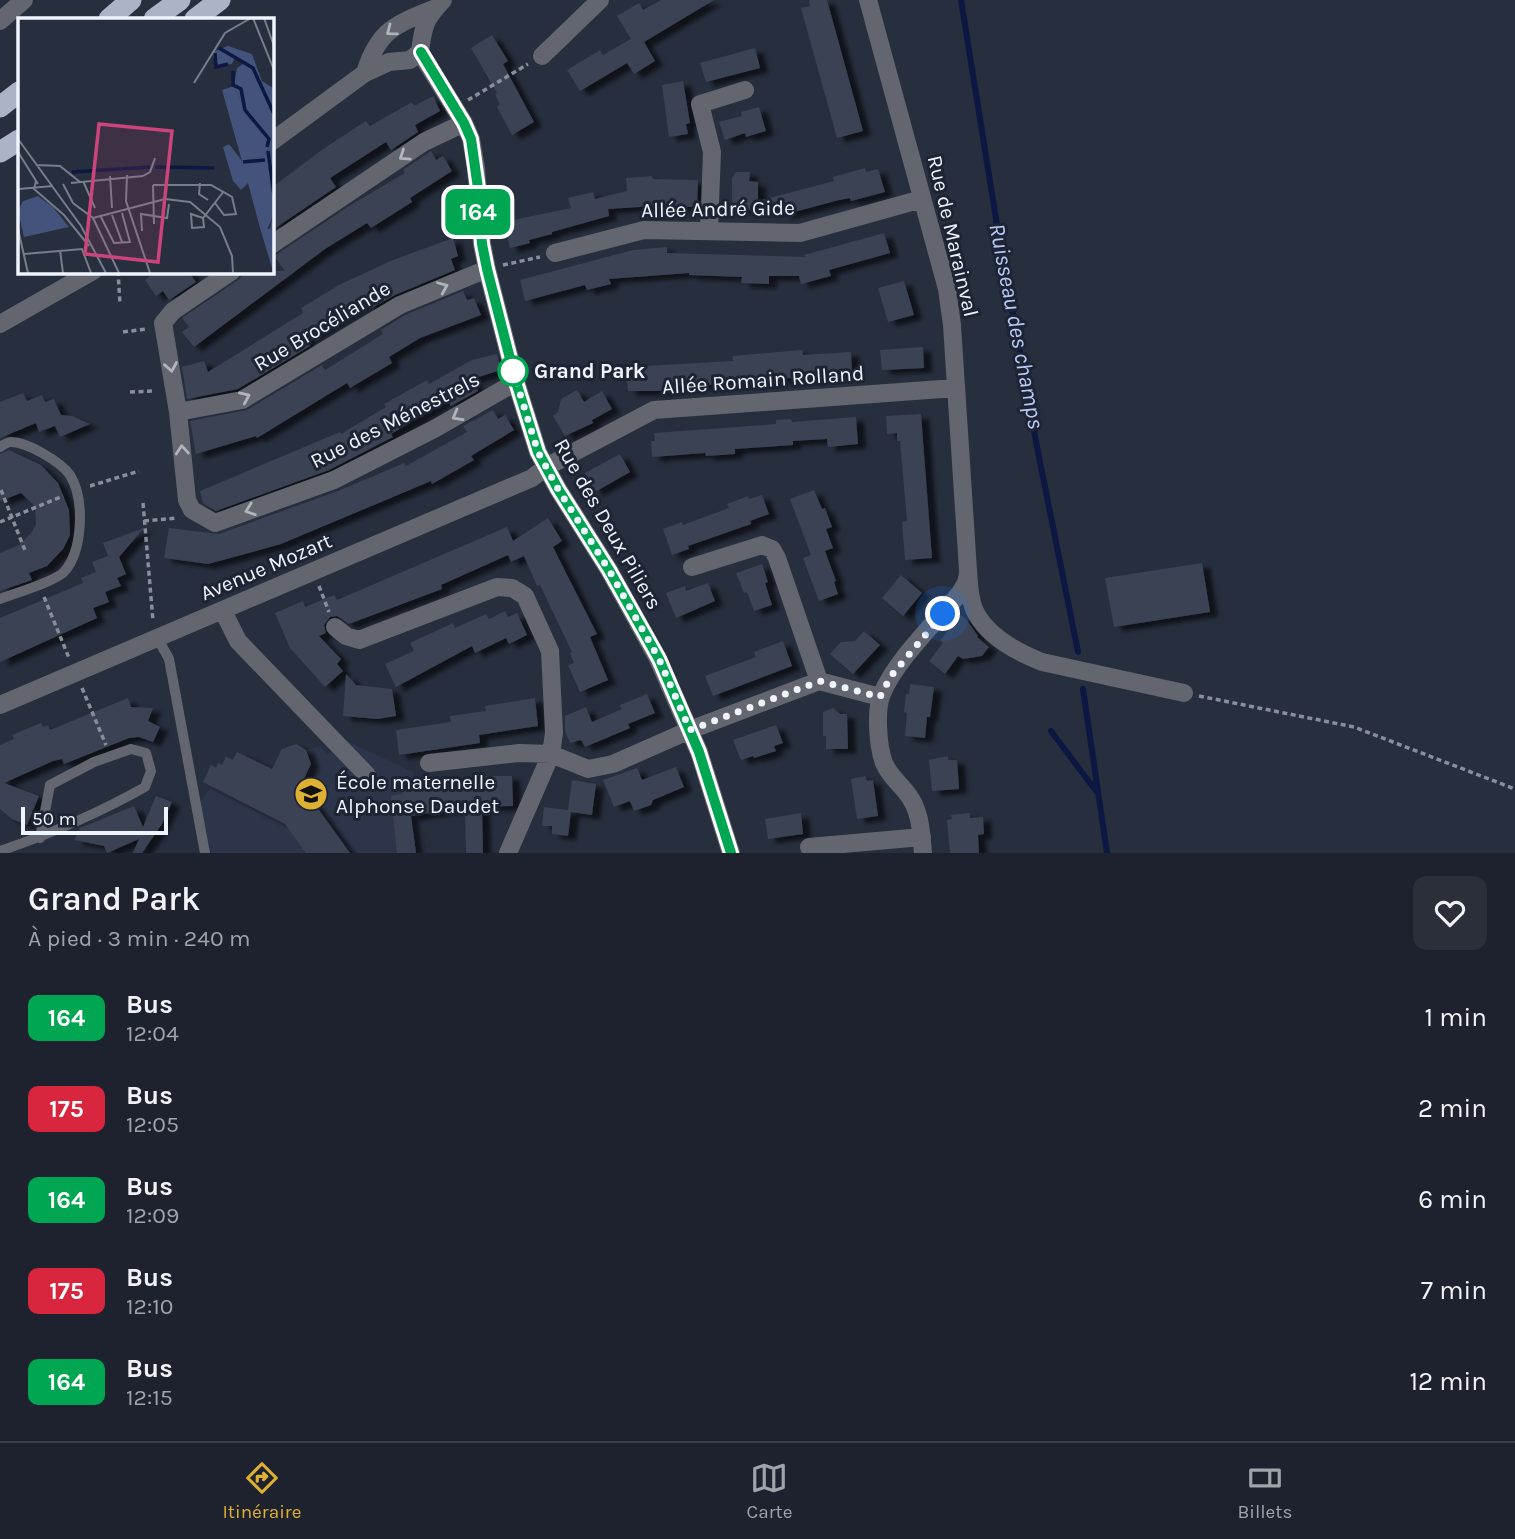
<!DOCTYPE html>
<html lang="fr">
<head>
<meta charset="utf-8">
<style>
	:root { --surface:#1d222e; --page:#2a2f3a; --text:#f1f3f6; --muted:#a0a4aa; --line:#3b3f4a; --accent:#deb133 }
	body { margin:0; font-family:Karla,sans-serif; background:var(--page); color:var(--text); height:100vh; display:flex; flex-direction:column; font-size:26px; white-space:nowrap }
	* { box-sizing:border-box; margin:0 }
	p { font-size:23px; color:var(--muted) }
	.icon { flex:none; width:38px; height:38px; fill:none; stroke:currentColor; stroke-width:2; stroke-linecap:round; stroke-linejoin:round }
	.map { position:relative; height:853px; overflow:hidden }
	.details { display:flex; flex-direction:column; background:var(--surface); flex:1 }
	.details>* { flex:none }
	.badge { padding:0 14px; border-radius:10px; font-size:24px; line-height:46px }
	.scale { position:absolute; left:21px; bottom:18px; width:147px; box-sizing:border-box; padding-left:7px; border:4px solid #eff4fe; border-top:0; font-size:19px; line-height:24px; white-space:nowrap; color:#eff4fe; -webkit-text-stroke:5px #1e2433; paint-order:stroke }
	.you { position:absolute; width:35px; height:35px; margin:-18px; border:5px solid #fff; border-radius:50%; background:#1a73e8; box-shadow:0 0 0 10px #1a73e833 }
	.map>.badge { position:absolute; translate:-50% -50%; box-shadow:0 0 0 4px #fff }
	.round { display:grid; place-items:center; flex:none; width:74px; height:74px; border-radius:14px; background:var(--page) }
	.summary { display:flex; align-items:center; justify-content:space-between; height:119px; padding:0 28px }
	h1 { font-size:33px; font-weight:600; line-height:52px }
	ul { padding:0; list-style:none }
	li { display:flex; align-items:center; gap:21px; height:91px; padding:0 28px }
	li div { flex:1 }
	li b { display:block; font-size:26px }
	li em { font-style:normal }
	li .badge { min-width:77px; font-weight:700; text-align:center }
	.tabs { display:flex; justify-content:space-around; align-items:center; height:98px; border-top:2px solid var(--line); background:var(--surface); font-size:19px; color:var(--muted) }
	.tabs a { display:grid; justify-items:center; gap:4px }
	.tabs .active { color:var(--accent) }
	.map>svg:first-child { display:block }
</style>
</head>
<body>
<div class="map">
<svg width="1515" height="853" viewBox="0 0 1515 853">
	<defs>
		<filter id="shadow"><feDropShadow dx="8" dy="4.5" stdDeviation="2" flood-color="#0009"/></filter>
	</defs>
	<rect width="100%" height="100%" fill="#272e3d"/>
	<path fill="#2d354a" d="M347 741 413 772 425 853H211L200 802 211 787 203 782 211 765 216 768 218 763 222 765 226 757 233 759 237 752 256 761 270 773 282 749 296 744 306 750 321 746 327 755Z"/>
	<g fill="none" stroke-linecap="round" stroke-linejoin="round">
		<path stroke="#0c1842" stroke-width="6" d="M961 0 997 225 1037 447 1078 652
			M1083 689 1107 853
			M1051 731 1096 791"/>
	</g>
	<path fill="#3b4253" filter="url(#shadow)" d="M661 0H714L644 42 655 61 634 74 627 63 580 91 567 70 600 50 603 55 631 39 617 16 639 3 643 10Z
		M809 0H827L863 131 837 138 801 8 810 6Z
		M492 35 508 61 503 64 534 122 512 135 497 107 500 104 495 94 497 93 471 48Z
		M755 48 760 68 706 82 700 63Z
		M683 81 690 123 686 124 688 134 669 137 662 85Z
		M433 96 440 111 415 125 418 132 391 150 386 142 330 178 336 187 271 231V188L323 149 366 121 370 126 412 102 414 106Z
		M759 107 766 131 746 137 745 133 725 140 719 122 742 116 741 112Z
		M431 151 436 160 443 156 452 171 410 198 412 202 371 228 367 223 325 249 194 347 182 332 189 327 182 318 238 280 247 271H285L274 256 349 206 405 173 403 170Z
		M865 168 866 172 878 169 885 192 851 201 850 198 839 200 783 215 782 211 732 209V178L736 172H750L749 181 758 182V201L834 181 833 177Z
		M652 176 653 179 698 180 697 207 655 206 608 209 609 216 552 232V234L529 240 530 243 510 248 504 222 571 208 568 198 593 192 595 199 627 191 626 178Z
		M884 233 890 253 829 270 831 276 801 284 799 276H769V284L741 283 742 277 689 275V273L609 279 611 284 587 290 585 285 525 301 520 280 633 250 667 247V253L805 257 804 255Z
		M453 238 458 256 451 259 455 270 395 295 370 309 367 302 306 339 310 346 238 389 187 399 182 367 204 361 208 372 303 313 301 308 339 285 393 260Z
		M157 271H188L196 282 169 300 163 291 156 296 145 280Z
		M904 281 914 315 888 322 878 288Z
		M463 291 467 300 474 298 481 315 420 338 389 357 392 363 350 388 347 383 257 438 256 436 196 454 190 421 247 410 322 365 325 370 383 334 381 330 405 315Z
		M923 347 924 368 882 370 880 350Z
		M802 350 803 355 851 352 852 373 669 388 670 391H628L626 370 646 369V366L733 361V356Z
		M497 354 501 370 472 379 478 391 451 406 447 400 391 434 393 437 329 470 216 511 203 503 200 491 340 432 341 434 386 407 384 404 427 380 429 384 472 360Z
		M577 390 584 402 602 391 612 409 592 420 593 423 565 436 553 416 558 412 561 399Z
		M23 393 27 401 42 395 45 402 54 399 61 415 72 416 90 424 60 437 55 426 39 432 36 423 0 438V402Z
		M493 410 498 419 505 415 514 430 471 456 474 460 432 484 431 481 281 544 245 554 208 564 164 558 169 528 219 534 338 491 404 463 406 466 467 432 463 426Z
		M921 414 932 558 905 560 902 522 907 521 900 441H897V433L887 434 886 416Z
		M856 417 858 444 828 447 827 439 793 441V445L735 449V454L706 456 705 453 652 457 651 441H655L654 433 776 424V420L791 419 792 422Z
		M9 450 41 465 58 483 69 510 70 535 63 549 47 566 29 573 32 580 0 591V553L19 545 32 532 36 524 35 506 21 493 0 501V454Z
		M620 454 630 472 595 492 585 473Z
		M814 490 822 509 825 508 832 527 826 529 833 548 825 551 836 581 834 582 838 594 819 601 803 558 811 555 790 499Z
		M762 495 769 514 750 521 751 524 688 546 689 549 672 555 663 529 682 522 683 525 729 508 727 504 748 496 749 499Z
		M548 518 562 541 553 547 597 634 590 637 608 680 580 692 568 665 574 663 570 653 572 652 540 585 537 586 524 556 511 562 508 555 441 585 442 589 349 624 337 616 330 617 324 625 326 633 319 636 341 659 337 664 343 671 325 687 290 648 275 613 303 601 305 607 334 595 337 600 507 527 513 541Z
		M144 528 119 557 126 574 117 578 121 586 105 592 109 602 93 608 97 618 0 662V618L83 583 81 578 96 572 92 562 108 556 103 543Z
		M1202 563 1210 612 1114 627 1105 578Z
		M762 564 768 582 765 583 772 605 754 611 747 592 744 593 736 573Z
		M901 575 922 593 903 616 882 598Z
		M708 583 715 601 676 618 666 593 685 586 686 591Z
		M505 611 508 617 517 613 527 635 509 644 506 638 475 653 472 646 396 687 385 664 414 651 410 643 453 623 455 628 486 614 489 619Z
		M961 615 966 619 978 636 977 637 989 647 982 656 963 659 958 656 945 674 929 661 943 643 940 641Z
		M864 631 880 645 853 674 830 654 841 642 855 641Z
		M783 641 792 666 713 696 705 676 756 657 754 652Z
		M346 674 356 685 392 689 396 716 377 719 343 716Z
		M910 684 934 687 930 717H927L925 738 905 736 907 713 904 712 906 694H909Z
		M647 694 655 713 628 724 630 728 585 747 581 740 570 743 565 731V716L586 707 592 722 622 709 620 705Z
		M128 698 131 707 153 708 148 721 160 727 153 742 139 737 129 738 64 764 62 759 53 761 4 783 39 796 27 825 12 819 0 809V745L14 739 12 735 41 723 43 727 48 725 50 730Z
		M535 698 538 726 479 735 480 743 399 755 396 730 451 722 450 716 486 711 485 706Z
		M833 708 840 714H847L848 749H826V736H823V712Z
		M776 725 783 743 774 746 776 751 754 758 753 756 741 760 733 740Z
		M296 744 306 750 311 764 301 785 350 853H306L285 824 203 782 211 765 216 768 218 763 222 765 226 757 233 760 237 752 272 769 282 749Z
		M948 756V760H957L959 789 932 791 929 760Z
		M676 767 684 787 653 800 651 805 634 811 630 801 614 807 603 780 637 768 642 780Z
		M486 776H512L513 806 482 807 483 853H466L465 811 460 812V808L411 816 416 853H397L391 796 403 794V791Z
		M865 776 867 781 873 780 878 816 857 819 851 779Z
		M572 780 596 784 592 815 571 812 568 836 552 834V826H542L544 807 568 810Z
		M156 796 172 802 162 824 142 853H133L139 839 107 853 104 846 74 840 80 828 134 806 143 827Z
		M801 813 803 834 768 839 765 819Z
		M970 813V818L983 817 984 834 978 835 979 853H950L947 820 952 819 951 815Z"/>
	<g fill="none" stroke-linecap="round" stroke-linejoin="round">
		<path stroke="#888e9a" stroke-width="3.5" stroke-dasharray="5 3.5" stroke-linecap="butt" d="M468 100 528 64
			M503 265 540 257
			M118 271 120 304
			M123 332 146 329
			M130 392 155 391
			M90 486 139 471
			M1 490 26 553
			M143 503 153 621
			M144 521 177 518
			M0 522 63 496
			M319 586 329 612
			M44 597 69 658
			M82 688 106 745
			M1199 696 1354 727 1515 789"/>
		<path stroke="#63666e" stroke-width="10" d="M0 447C3 445 6 443 10 442 26 441 61 462 70 475 85 499 83 551 64 572 56 581 13 594 0 599
			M157 637 169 659 205 853
			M0 851C50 834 99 813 145 787L151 771 146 753 131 749 94 762 50 785 40 838"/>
		<path stroke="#63666e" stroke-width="18" d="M868 0 947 289 952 325 968 570C969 583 969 597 974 609 985 635 1017 652 1042 662L1184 693
			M0 21 24 0
			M420 52 464 123 471 139 476 168 482 244 487 269 516 382 538 452 558 489 609 570 658 659 699 752 731 853
			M542 56 600 0
			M365 73C378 30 396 24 436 8
			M271 142 365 73 389 62 410 60 420 52C423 26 425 19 443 0
			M709 229 712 152 700 104 745 90
			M271 245 424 142 464 123
			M555 253 644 230 800 233 922 199
			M232 271 173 311 163 323 178 412 187 500 192 510 215 523 334 480 436 428 516 382
			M0 324 93 271
			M178 412 242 400 400 305 487 269
			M692 567 762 545 772 549 777 558 819 681
			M223 611 238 641 367 775
			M335 627 346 636 359 640 497 587 512 588 525 596 550 651 554 733 551 754 508 853
			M0 705 532 478 546 467 654 410 955 388
			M429 763 519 753 551 754 588 769 613 764 690 730 819 681 880 697
			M809 847 922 837
			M923 853C921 832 921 810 906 792 898 782 889 775 884 763 878 747 875 710 882 694 895 661 936 622 960 593L966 583 968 574"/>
		<path stroke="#abb3c7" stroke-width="21" d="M109 19 131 0
			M154 19 180 0
			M195 19 220 0
			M0 107 19 92
			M0 152 19 140"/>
	</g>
	<defs><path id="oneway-chevron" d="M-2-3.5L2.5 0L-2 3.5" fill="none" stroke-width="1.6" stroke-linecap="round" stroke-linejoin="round" transform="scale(1.75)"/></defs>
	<g stroke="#b0b4bd">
		<use href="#oneway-chevron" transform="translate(391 31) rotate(143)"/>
		<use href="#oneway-chevron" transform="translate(404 156) rotate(146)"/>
		<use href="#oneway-chevron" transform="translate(443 287) rotate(-23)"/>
		<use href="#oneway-chevron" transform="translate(171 367) rotate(80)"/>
		<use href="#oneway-chevron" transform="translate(245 397) rotate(-24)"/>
		<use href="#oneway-chevron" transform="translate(457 416) rotate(150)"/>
		<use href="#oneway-chevron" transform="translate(182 450) rotate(-95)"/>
		<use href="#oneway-chevron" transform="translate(250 510) rotate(160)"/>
	</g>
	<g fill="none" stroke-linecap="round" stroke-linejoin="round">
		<defs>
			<path id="line" d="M421 52 464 123 471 139 478 188 482 244 487 269 516 382 538 452 558 489 609 570 659 659 699 752 731 853"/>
		</defs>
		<use href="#line" stroke="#fff" stroke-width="16"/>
		<use href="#line" stroke="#00a651" stroke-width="10"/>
		<path stroke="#eff4fe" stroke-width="7" stroke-dasharray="0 12.6" d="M513 371 538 452 558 489 609 570 659 659 690 730 820 681 880 697 891 676 943 614"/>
	</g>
	<defs>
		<symbol id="school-disc" viewBox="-11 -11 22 22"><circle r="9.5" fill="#deb133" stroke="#1e2433"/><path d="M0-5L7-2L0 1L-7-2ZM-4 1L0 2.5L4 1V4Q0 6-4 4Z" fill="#111"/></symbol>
	</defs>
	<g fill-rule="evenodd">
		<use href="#school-disc" x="292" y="775" width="38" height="38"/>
	</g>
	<circle fill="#fff" stroke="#00a651" stroke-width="3.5" cx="513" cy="371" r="14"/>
	<g text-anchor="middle" stroke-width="6" stroke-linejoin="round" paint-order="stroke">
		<g font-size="21" fill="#eff4fe" stroke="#1e2433">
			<text transform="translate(718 209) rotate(-1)" y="7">Allée André Gide</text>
			<text transform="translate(953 236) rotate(77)" y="7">Rue de Marainval</text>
			<text transform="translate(322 326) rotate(-31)" y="7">Rue Brocéliande</text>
			<text transform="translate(763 380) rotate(-4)" y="7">Allée Romain Rolland</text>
			<text transform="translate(395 420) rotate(-27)" y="7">Rue des Ménestrels</text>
			<text transform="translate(608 524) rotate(60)" y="7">Rue des Deux Piliers</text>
			<text transform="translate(266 567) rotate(-23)" y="7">Avenue Mozart</text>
		</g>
		<g font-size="21" font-weight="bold" fill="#eff4fe" stroke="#1e2433" text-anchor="start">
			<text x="534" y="378">Grand Park</text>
		</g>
		<g font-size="21" fill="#eff4fe" stroke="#1e2433" text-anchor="start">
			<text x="336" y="789">École maternelle<tspan x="336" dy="24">Alphonse Daudet</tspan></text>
		</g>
		<g font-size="23" font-style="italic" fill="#b7caf7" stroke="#1e2433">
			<text transform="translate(1017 326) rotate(79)" y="8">Ruisseau des champs</text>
		</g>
	</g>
	<g transform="translate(18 18)">
		<rect width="256" height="256" fill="#272e3d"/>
		<path d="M216 68 233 104 240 105 250 131 246 138 224 143 204 72Z" fill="#43537b"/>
		<path d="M210 28 234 36 244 63 255 70 256 196 249 212 242 210 230 165 223 172 215 163 205 129 211 126 224 143 246 138 250 132 240 106 233 104 216 68 219 50 225 46 217 39 214 46 198 48 194 34Z" fill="#43537b"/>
		<path d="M20 178 35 189 51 209 6 219 0 193 5 183Z" fill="#43537b"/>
		<path d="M255 196V253L242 210 252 211Z" fill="#43537b"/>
		<path fill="none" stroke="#0c1842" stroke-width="3.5" d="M201 30 235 50 256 96M197 35 198 49 210 46M215 53V67L223 71 227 92 251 121 249 129M250 133 256 177M225 144 247 142M137 149 196 150M54 154 132 149"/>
		<path fill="none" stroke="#777d8a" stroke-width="2" d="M235 0 256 52M246 0 256 28M176 65 207 15 233 0M0 121 63 208 88 255M0 134 20 166M18 147 42 148 62 164M109 157 108 183 132 255M92 158 94 190M125 158 132 154 137 140M18 163 16 171 46 197 71 228M65 163 77 190M53 165 125 158M182 165 181 176 190 182M45 166 55 185 75 200 101 255M135 167H193L214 179 218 196 206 197 197 185M135 167 136 206M1 171 35 168M82 197 96 225 112 224 104 195M94 197 104 224M75 200 147 181 172 184 202 209 214 238 215 255M185 200 186 209 174 210 173 196 185 200 206 173M0 211 10 255M124 213 123 196 149 200 151 186M42 232 45 255M6 236 64 231 73 255"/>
		<path fill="#cb447c" fill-opacity="0.15" stroke="#cb447c" stroke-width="3.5" d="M81 106 154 113 140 244 67 236Z"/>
		<rect width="256" height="256" fill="none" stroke="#eff4fe" stroke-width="3.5"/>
	</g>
</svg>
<div class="scale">50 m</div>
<div class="you" style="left:943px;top:614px"></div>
<b class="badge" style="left:478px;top:212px;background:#00a651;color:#fff">164</b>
</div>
<section class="details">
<div class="summary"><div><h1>Grand Park</h1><p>À pied · 3 min · 240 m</p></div><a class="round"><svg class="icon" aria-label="heart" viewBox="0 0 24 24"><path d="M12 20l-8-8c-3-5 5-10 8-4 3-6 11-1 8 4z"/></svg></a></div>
<ul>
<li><span class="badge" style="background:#00a651;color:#fff">164</span><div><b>Bus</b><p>12:04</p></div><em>1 min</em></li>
<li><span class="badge" style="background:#d7263d;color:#fff">175</span><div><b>Bus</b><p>12:05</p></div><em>2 min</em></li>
<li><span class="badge" style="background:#00a651;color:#fff">164</span><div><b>Bus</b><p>12:09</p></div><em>6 min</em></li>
<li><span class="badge" style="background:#d7263d;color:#fff">175</span><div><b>Bus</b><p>12:10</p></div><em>7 min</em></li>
<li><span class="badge" style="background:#00a651;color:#fff">164</span><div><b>Bus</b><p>12:15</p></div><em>12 min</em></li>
</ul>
</section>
<nav class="tabs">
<a class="active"><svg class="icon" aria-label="directions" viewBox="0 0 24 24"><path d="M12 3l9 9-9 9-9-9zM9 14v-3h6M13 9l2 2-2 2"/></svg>Itinéraire</a>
<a><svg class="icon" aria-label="map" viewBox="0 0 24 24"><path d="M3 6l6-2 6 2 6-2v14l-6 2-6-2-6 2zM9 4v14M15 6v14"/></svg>Carte</a>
<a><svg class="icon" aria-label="tickets" viewBox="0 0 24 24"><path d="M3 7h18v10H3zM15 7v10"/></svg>Billets</a>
</nav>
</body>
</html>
